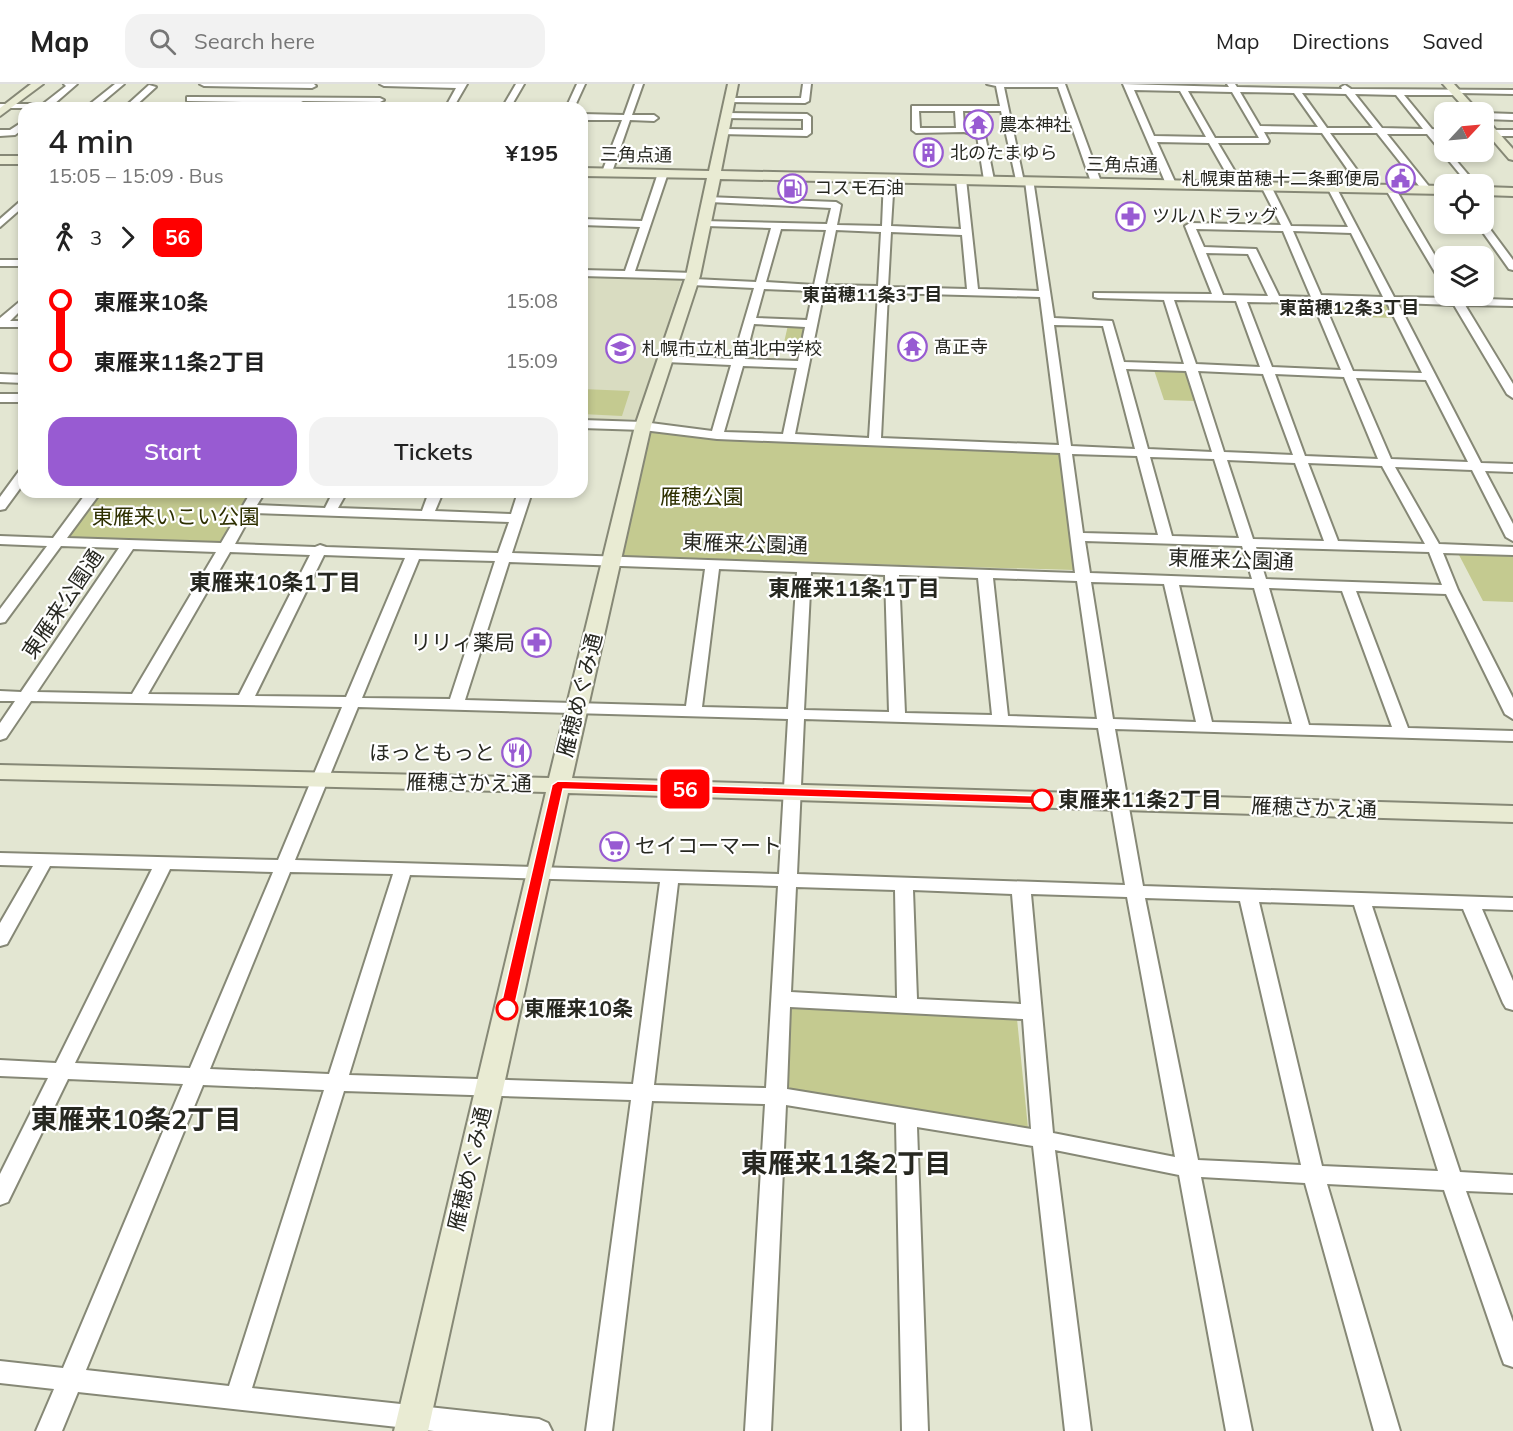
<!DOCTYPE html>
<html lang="en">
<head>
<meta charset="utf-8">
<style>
	:root { --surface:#fff; --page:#f2f2f2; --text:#222; --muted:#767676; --line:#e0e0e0; --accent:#985bd2 }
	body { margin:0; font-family:Mulish,"Noto Sans JP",sans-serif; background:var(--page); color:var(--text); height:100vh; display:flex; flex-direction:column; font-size:22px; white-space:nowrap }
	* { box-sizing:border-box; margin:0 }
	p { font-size:20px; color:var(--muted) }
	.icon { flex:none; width:33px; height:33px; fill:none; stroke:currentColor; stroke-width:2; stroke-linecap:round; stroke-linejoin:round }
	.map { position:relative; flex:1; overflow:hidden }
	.side { position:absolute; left:18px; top:18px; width:570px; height:396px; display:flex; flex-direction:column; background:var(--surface); border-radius:18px; box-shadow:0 3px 9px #0003 }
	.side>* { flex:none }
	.badge { padding:0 12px; border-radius:9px; font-size:21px; line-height:39px }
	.needle { width:39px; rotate:64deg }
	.buttons { position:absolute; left:1434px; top:18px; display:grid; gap:12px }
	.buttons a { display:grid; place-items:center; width:60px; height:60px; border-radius:12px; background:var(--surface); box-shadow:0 3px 9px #0003; font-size:30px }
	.map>.badge { position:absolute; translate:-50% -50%; box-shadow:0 0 0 3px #fff }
	.legs { display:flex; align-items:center; gap:9px; height:66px; padding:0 30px; font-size:20px }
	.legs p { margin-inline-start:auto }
	.overview { display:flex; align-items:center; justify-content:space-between; height:102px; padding:0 30px }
	h1 { font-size:33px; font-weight:600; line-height:45px }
	.primary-button { display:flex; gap:12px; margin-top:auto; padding:12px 30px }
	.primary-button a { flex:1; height:69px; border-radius:18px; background:var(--accent); color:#fff; font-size:24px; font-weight:600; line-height:69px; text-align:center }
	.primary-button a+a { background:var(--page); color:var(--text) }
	ul { padding:0 30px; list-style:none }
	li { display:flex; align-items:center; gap:21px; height:60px; font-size:22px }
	li i { display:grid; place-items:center; width:9px; height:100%; margin:0 8px; background:currentColor }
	li i::after { content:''; width:15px; height:15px; margin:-8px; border:4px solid; border-radius:50%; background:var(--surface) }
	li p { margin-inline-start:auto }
	li:first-child i { background:linear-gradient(#0000 50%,currentColor 0) }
	li:last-child i { background:linear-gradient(currentColor 50%,#0000 0) }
	header { display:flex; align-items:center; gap:36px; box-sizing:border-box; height:84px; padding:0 30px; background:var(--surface); border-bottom:2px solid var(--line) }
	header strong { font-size:28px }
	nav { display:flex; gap:33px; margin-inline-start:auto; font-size:21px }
	.search { width:420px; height:54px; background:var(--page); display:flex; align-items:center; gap:15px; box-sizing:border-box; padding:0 21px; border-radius:18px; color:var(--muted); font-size:22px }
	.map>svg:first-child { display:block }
</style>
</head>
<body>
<header>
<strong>Map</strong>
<div class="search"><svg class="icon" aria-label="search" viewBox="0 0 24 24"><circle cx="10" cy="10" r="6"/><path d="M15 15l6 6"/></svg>Search here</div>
<nav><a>Map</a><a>Directions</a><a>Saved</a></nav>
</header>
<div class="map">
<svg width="1513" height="1347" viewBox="0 0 1513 1347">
	<rect width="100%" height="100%" fill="#e3e6d2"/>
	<path fill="#d9dcc1" d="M582 192 682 195 637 335H582Z"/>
	<path fill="#c4ca90" d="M1323 217 1385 219 1394 234 1331 232Z
		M788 241 808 242 803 264 783 263Z
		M1154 286 1185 287 1195 317 1164 316Z
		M582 305 630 307 622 332 582 330Z
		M647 342 716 353 1059 368 1074 486 617 473Z
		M102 408 249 409 219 459 67 454Z
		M1459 471 1513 472V518L1483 517Z
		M791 923 1017 935 1028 1044 788 1004Z"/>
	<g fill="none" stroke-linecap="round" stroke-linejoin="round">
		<defs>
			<path id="street" d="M64 0H77L54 20H62V24H0V20H43L66 2Z
				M115 0H124L99 21H127L149 1 156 3 133 24H85Z
				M200 0H314L316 2 312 4 204 2Z
				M380 0H467L453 24H445L456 4 384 2Z
				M516 0H524L510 24H502Z
				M577 0H585L574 24H566Z
				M635 0H643L632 31H654L658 34 654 37 630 36 612 88 604 90 602 88 622 36H582V30L624 31Z
				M803 0H811L809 17 805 19 730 18 726 16 730 14H801Z
				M987 0H1065L1101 98 1099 100 1091 98 1058 3H1004L1024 98 1016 96 1001 27H963L964 43 985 51 994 96 989 99 984 96 977 52 964 48 916 49 912 46V22H1000L996 2ZM919 27H955L956 44H920Z
				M1123 0 1229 3 1227 0H1235L1237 3 1342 5 1341 3 1345 1 1351 5 1513 6V10L1460 9 1456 11H1404L1432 45 1444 46V50H1436L1444 61V68H1449L1476 100H1468L1427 50H1387L1431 105 1426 108 1423 107 1377 49H1330L1370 104 1365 107 1362 106 1322 49 1264 48 1269 57 1268 59H1218L1243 101 1238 104 1233 101 1209 59 1157 58 1176 100 1171 103 1166 100ZM1134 6 1180 7 1206 53 1154 52ZM1188 7 1232 8 1259 54H1215ZM1240 8 1294 9 1318 43 1260 42ZM1302 9 1346 10 1373 44H1327ZM1355 10 1396 11 1423 45 1382 44Z
				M190 13 380 14 384 16 380 18 303 17 299 19 187 17V13Z
				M727 29 807 30 811 33V49L807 52 720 50 719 48 723 45 803 46V35L724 34 723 32Z
				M1484 29 1513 30V36L1484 35Z
				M24 37V44L15 51 0 52V46H10Z
				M1484 46H1513V52H1484Z
				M663 86 668 89 635 187 693 189 698 192 694 195 756 198 771 144 706 142 701 139 703 137 827 140 831 124 710 118 705 115 707 113 836 118 841 121 837 141 882 142 884 94 889 91 894 94 891 142 961 145 956 95 961 92 966 95 978 205 1039 207 1025 97 1033 95 1054 234 1112 237 1124 278 1184 280 1164 216 1098 214 1094 213V209L1212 210 1185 142 1190 139 1281 141 1261 102 1266 99 1271 102 1291 142 1348 143 1327 103 1335 101 1394 213 1450 214 1449 212H1459L1461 214 1513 216V222L1465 221 1513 300V314L1507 310 1454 221 1398 219 1481 379 1513 380V388L1485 387 1513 440V457L1506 453 1472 386 1395 383 1439 460 1513 463V471L1443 469 1458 506 1513 614V635L1505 630 1446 510 1356 507 1408 644 1513 647V657L1115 645 1143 802 1513 814V826L1482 825 1513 897V926L1506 924 1503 919 1463 825 1372 822 1460 1088 1513 1091V1109L1466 1107 1513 1238V1283L1504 1280 1501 1272 1444 1106 1327 1100 1400 1347H1374L1305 1099 1201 1093 1252 1347H1226L1179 1091 1055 1066 1091 1347H1065L1033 1062 917 1043 928 1347H902L896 1039 786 1021 771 1347H745L765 1020 652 1017 612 1347H586L631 1016 344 1007 252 1304 539 1335 548 1339 552 1347H434L78 1308 62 1347H36L54 1305 0 1299V1277L63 1284 183 1000 68 995 8 1118 0 1121V1090L48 994 0 992V976L56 979 152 785 50 782 7 860 0 862V839L33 782 0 781V769L278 776 342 623 31 617 6 654 0 656V639L15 617H0V607L21 608 119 464 61 462 5 538 0 539V525L47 462 0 460V452L53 454 87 408H101L67 454 221 459 251 408H265L257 421 325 424 333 408H347L338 424 422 427 429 408H443L435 427 511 430 518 408H532L512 469 1075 489 1060 369 717 355 643 346 582 344V336L643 338 712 347 731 281 666 278 660 275 666 272 733 275 754 204 692 201 687 198 691 195 582 192V186L625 187 640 143 582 141V135L642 137 658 89ZM781 145 826 146 814 201 766 198ZM1196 145 1283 147 1311 213 1279 212 1256 165 1204 163ZM836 146 881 148 878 202 825 201ZM1293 147 1351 149 1383 213 1321 211ZM891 148 962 151 967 205 888 203ZM1206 169 1248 170 1268 212 1223 211ZM764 205 813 207 807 236 756 234ZM824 207 878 209 869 354 795 350ZM888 209 1040 213 1059 361 881 354ZM1174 216 1236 217 1260 283 1196 280ZM1323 217 1387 219 1422 289 1353 287ZM1247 218 1313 219 1341 286 1272 283ZM754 240 805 243 798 277 745 275ZM1054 241 1103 242 1135 365 1071 362ZM743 282 797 284 783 350 724 348ZM1126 285 1186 287 1212 368 1148 365ZM1198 287 1263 290 1293 371 1224 368ZM1275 290 1344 293 1378 375 1305 372ZM1356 294 1426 296 1468 378 1391 375ZM1072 370 1137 372 1158 451 1083 449ZM1150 373 1214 375 1239 454 1172 452ZM1227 376 1295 379 1324 457 1253 455ZM1308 379 1382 382 1425 460 1338 457ZM252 429 509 438 498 469 326 463 320 461 315 463 235 460ZM1085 457 1242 462 1252 495 1090 489ZM1256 463 1429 468 1442 501 1266 495ZM133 465 216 468 132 610 37 608ZM230 468 310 471 239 611 148 610ZM324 471 405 474 346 613 255 612ZM419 475 495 477 450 615 362 614ZM509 478 705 485 686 622 465 616ZM719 485 797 488 788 625 702 623ZM811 488 885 491 889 628 804 626ZM899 491 978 494 992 631 905 629ZM993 494 1077 497 1097 635 1008 632ZM1091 498 1164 500 1196 638 1113 635ZM1179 501 1254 504 1292 640 1212 638ZM1269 504 1342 507 1392 643 1309 641ZM358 623 788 635 779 790 295 776ZM804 635 1098 644 1125 801 797 790ZM170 785 273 788 190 984 75 979ZM290 788 393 790 329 990 210 985ZM410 791 660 798 633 1000 349 991ZM678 799 778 802 766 1004 654 1001ZM796 803 895 806 897 914 791 908ZM913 806 1012 810 1021 920 917 915ZM1031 810 1127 813 1175 1073 1053 1049ZM1145 814 1240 817 1301 1081 1198 1076ZM1259 818 1354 821 1438 1087 1322 1082ZM790 923 1023 935 1031 1045 787 1005ZM203 1001 324 1006 229 1302 86 1286Z
				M1390 101 1395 104 1444 187V198L1439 195 1385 104Z
				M24 114V122L0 143V135Z
				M1484 137 1513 176V186L1509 185 1477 140H1484Z
				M0 176H24V182H0Z
				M24 214V223L10 237H24V243H0V234Z
				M0 290 24 291V299L0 298Z
				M0 310H24V318H0Z
				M24 386V399L5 425 0 426V413L19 387Z"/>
			<path id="secondary" d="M31 0H43L0 32V24Z
				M728 0H738L721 87 1444 102V110L720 95 700 192 651 342 572 694 1513 722V738L568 709 428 1347H394L546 708 0 695V681L549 694 635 342 686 192 707 94 582 92V84L709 87Z
				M1443 0H1454L1479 28H1468Z
				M1484 36 1488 37 1513 65V76L1509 75 1484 46Z
				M0 72H24V80H0Z
				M1484 103 1513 104V112L1484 111Z"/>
		</defs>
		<use href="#street" stroke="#868876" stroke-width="4"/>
		<use href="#secondary" stroke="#868876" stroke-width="4"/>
		<use href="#street" fill="#fff" fill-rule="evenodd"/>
		<use href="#secondary" fill="#e9ebd3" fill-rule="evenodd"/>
	</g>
	<path fill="#f00" stroke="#fff" stroke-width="1.5" d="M558 697 1042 712 1048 716 1042 720 563 705 514 925 507 930 500 925 552 701Z"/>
	<defs>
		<symbol id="temple-ring" viewBox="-11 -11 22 22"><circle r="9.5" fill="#fff" stroke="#985bd2" stroke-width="1.5"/><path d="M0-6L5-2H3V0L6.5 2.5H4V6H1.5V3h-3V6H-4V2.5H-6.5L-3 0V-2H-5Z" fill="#985bd2"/></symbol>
		<symbol id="building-ring" viewBox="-11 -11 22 22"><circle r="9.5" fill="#fff" stroke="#985bd2" stroke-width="1.5"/><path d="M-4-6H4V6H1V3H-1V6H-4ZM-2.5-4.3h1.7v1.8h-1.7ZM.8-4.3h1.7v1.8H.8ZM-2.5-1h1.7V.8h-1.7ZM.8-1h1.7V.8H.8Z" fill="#985bd2"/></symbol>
		<symbol id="civic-ring" viewBox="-11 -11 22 22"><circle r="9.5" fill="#fff" stroke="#985bd2" stroke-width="1.5"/><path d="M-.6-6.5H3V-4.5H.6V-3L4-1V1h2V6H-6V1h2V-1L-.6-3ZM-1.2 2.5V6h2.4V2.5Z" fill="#985bd2"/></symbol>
		<symbol id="fuel-ring" viewBox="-11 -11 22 22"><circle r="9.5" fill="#fff" stroke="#985bd2" stroke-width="1.5"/><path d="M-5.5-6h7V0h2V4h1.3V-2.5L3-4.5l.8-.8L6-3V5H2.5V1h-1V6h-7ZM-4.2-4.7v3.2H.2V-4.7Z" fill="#985bd2"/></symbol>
		<symbol id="pharmacy-ring" viewBox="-11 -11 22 22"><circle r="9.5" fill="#fff" stroke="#985bd2" stroke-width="1.5"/><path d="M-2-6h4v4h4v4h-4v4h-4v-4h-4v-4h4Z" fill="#985bd2"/></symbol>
		<symbol id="school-ring" viewBox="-11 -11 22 22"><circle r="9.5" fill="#fff" stroke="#985bd2" stroke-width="1.5"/><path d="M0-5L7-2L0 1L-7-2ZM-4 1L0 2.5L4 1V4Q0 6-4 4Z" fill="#985bd2"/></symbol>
		<symbol id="restaurant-ring" viewBox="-11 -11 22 22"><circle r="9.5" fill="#fff" stroke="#985bd2" stroke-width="1.5"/><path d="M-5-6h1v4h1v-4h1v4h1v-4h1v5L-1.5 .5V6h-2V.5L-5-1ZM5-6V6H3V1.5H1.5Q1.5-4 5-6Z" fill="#985bd2"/></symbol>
		<symbol id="supermarket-ring" viewBox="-11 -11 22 22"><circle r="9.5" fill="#fff" stroke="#985bd2" stroke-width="1.5"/><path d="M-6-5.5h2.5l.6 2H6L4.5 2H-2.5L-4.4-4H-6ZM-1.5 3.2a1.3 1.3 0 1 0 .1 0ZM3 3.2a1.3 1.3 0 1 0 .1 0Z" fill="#985bd2"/></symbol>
	</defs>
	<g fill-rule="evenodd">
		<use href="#temple-ring" x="962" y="24" width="33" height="33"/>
		<use href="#building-ring" x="912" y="52" width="33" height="33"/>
		<use href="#civic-ring" x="1384" y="78" width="33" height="33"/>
		<use href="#fuel-ring" x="776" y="88" width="33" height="33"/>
		<use href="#pharmacy-ring" x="1114" y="116" width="33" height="33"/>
		<use href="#temple-ring" x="896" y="246" width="33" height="33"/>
		<use href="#school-ring" x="604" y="248" width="33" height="33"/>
		<use href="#pharmacy-ring" x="520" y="542" width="33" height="33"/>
		<use href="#restaurant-ring" x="500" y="652" width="33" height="33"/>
		<use href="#supermarket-ring" x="598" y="746" width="33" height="33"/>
	</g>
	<g fill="#fff" stroke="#f00" stroke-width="3">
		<circle cx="1042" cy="716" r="10"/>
		<circle cx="507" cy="925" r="10"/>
	</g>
	<g text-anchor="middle" stroke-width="4.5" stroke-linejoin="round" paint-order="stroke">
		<g font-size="18" fill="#272821" stroke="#fff" text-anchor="start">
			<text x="999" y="47">農本神社</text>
			<text x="950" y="75">北のたまゆら</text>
			<text x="1380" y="101" text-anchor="end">札幌東苗穂十二条郵便局</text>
			<text x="814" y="110">コスモ石油</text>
			<text x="1152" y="138">ツルハドラッグ</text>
			<text x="934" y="269">髙正寺</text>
			<text x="642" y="271">札幌市立札苗北中学校</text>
		</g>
		<g font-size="18" fill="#272821" stroke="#fff">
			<text transform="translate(636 71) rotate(1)" y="6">三角点通</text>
			<text transform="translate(1122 81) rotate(1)" y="6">三角点通</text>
		</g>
		<g font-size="18" font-weight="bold" fill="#272821" stroke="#fff">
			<text x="872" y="217">東苗穂11条3丁目</text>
			<text x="1349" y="230">東苗穂12条3丁目</text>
		</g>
		<g font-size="21" fill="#2e3000" stroke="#fff">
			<text x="702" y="420">雁穂公園</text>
			<text x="176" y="440">東雁来いこい公園</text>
		</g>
		<g font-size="21" fill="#272821" stroke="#fff">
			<text transform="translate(745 460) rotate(2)" y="7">東雁来公園通</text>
			<text transform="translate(1231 476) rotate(2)" y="7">東雁来公園通</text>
			<text transform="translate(63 520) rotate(-56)" y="7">東雁来公園通</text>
			<text transform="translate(580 611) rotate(-76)" y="7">雁穂めぐみ通</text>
			<text transform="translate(469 699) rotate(1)" y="7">雁穂さかえ通</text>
			<text transform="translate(1314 724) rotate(2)" y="7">雁穂さかえ通</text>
			<text transform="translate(470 1085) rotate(-77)" y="7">雁穂めぐみ通</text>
		</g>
		<g font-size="21" fill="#272821" stroke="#fff" text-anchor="end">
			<text x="515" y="566">リリィ薬局</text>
			<text x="495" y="676">ほっともっと</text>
			<text x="635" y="769" text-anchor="start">セイコーマート</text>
		</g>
		<g font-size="21" font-weight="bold" fill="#272821" stroke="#fff" text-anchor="start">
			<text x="1058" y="723">東雁来11条2丁目</text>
			<text x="524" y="932">東雁来10条</text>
		</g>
		<g font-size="22" font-weight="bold" fill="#272821" stroke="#fff">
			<text x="275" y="506">東雁来10条1丁目</text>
			<text x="854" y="512">東雁来11条1丁目</text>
		</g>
		<g font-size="27" font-weight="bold" fill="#272821" stroke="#fff">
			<text x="136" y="1045">東雁来10条2丁目</text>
			<text x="846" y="1089">東雁来11条2丁目</text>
		</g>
	</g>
</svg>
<div class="buttons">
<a><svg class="needle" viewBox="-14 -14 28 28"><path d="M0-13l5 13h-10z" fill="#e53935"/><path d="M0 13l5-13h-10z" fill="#767676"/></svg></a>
<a><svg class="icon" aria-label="locate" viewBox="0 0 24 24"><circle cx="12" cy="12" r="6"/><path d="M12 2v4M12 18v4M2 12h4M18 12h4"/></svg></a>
<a><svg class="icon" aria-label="layers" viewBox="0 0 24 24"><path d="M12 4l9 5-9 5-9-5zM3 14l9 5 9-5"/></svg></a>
</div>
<b class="badge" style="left:685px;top:705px;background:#f00;color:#fff">56</b>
<section class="side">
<div class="overview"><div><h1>4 min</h1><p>15:05 – 15:09 · Bus</p></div><b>¥195</b></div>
<div class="legs"><svg class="icon" aria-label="walk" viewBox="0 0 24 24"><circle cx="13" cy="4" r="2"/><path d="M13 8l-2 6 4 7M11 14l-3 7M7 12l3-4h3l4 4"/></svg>3<svg class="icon" aria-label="forward" viewBox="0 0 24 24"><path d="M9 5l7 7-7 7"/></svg><b class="badge" style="background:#f00;color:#fff">56</b></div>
<ul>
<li><i style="color:#f00"></i><b>東雁来10条</b><p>15:08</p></li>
<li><i style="color:#f00"></i><b>東雁来11条2丁目</b><p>15:09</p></li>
</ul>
<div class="primary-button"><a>Start</a><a>Tickets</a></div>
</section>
</div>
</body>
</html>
